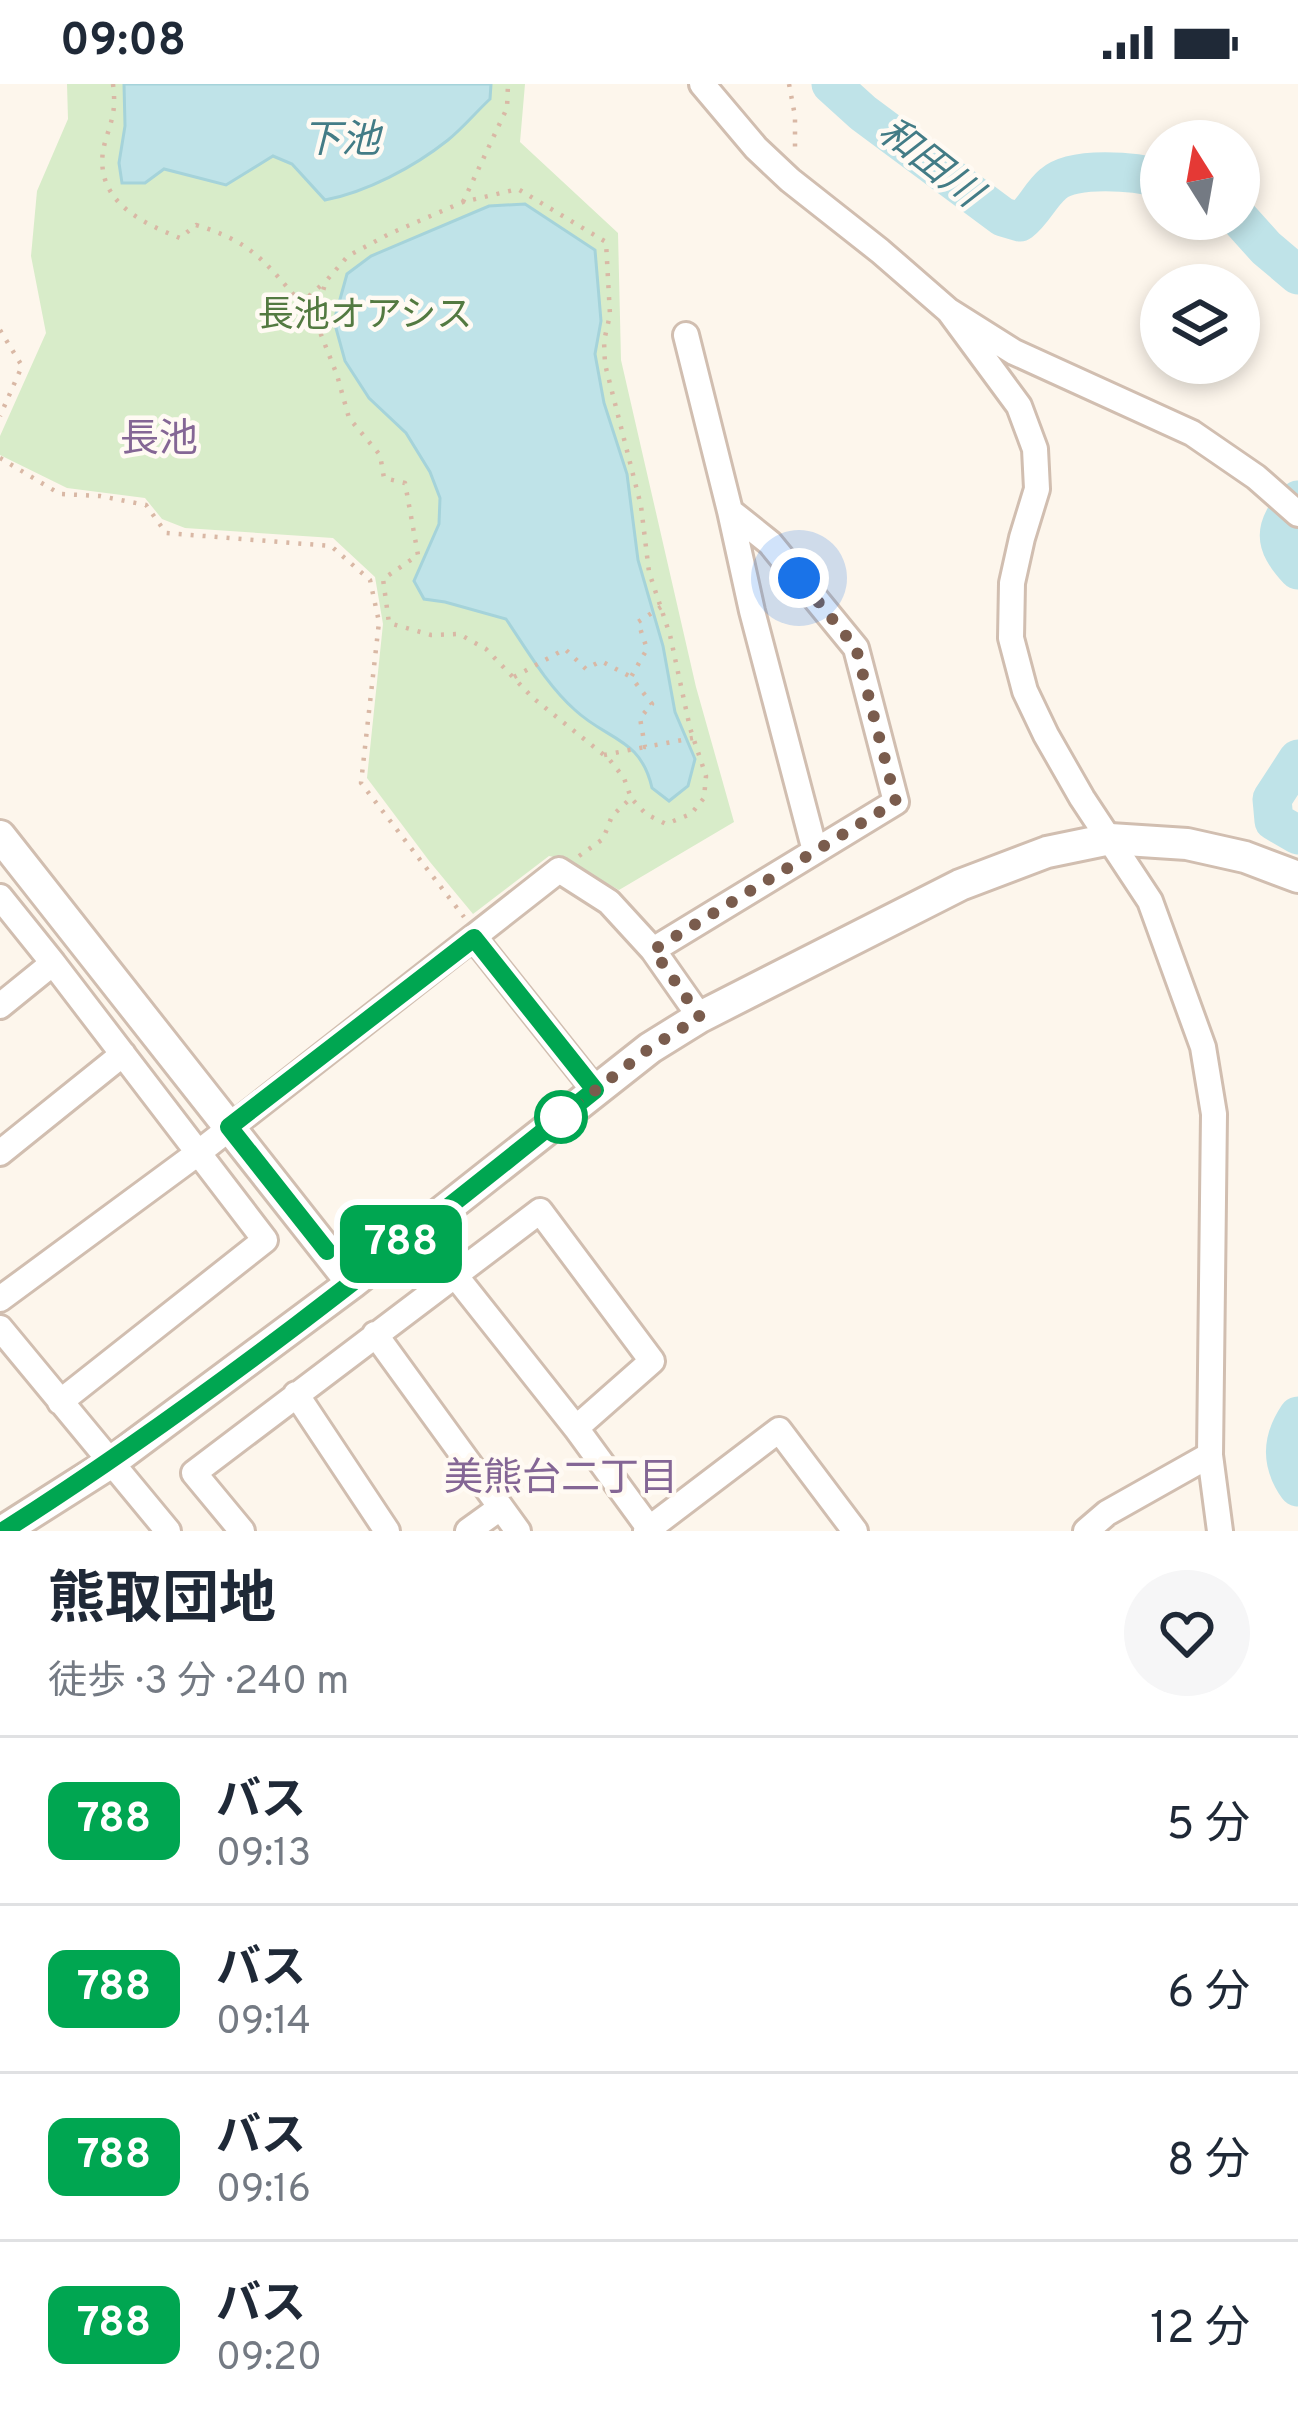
<!DOCTYPE html>
<html lang="ja">
<head>
<meta charset="utf-8">
<style>
	:root { --surface:#fff; --page:#f6f6f7; --text:#1f2937; --muted:#747a83; --line:#e0e1e3 }
	body { margin:0; font-family:Overpass,"Noto Sans JP",sans-serif; background:var(--page); color:var(--text); height:100vh; display:flex; flex-direction:column; font-size:45px; white-space:nowrap }
	* { box-sizing:border-box; margin:0 }
	p { font-size:39px; color:var(--muted) }
	.icon { flex:none; width:66px; height:66px; fill:none; stroke:currentColor; stroke-width:2; stroke-linecap:round; stroke-linejoin:round }
	.map { position:relative; height:1447px; overflow:hidden }
	.drawer { display:flex; flex-direction:column; background:var(--surface); flex:1 }
	.drawer>* { flex:none }
	.badge { padding:0 24px; border-radius:18px; font-size:42px; line-height:78px }
	.needle { width:78px; rotate:349deg }
	.controls { position:absolute; left:1140px; top:36px; display:grid; gap:24px }
	.controls a { display:grid; place-items:center; width:120px; height:120px; border-radius:50%; background:var(--surface); box-shadow:0 6px 18px #0003; font-size:60px }
	.you { position:absolute; width:60px; height:60px; margin:-30px; border:9px solid #fff; border-radius:50%; background:#1a73e8; box-shadow:0 0 0 18px #1a73e833 }
	.map>.badge { position:absolute; translate:-50% -50%; box-shadow:0 0 0 6px #fff }
	.round { display:grid; place-items:center; flex:none; width:126px; height:126px; border-radius:63px; background:var(--page) }
	.headline { display:flex; align-items:center; justify-content:space-between; height:204px; padding:0 48px }
	h1 { font-size:57px; font-weight:700; line-height:90px }
	ul { padding:0; list-style:none }
	li { display:flex; align-items:center; gap:36px; height:168px; padding:0 48px; border-top:3px solid var(--line) }
	li div { flex:1 }
	li b { display:block; font-size:45px }
	li em { font-style:normal }
	li .badge { min-width:132px; font-weight:700; text-align:center }
	.status { display:flex; justify-content:space-between; align-items:center; height:84px; padding:0 60px; background:var(--surface); direction:ltr }
	.status svg { height:33px; fill:currentColor }
	.map>svg:first-child { display:block }
</style>
</head>
<body>
<div class="status"><b>09:08</b><svg viewBox="0 0 49 12"><path d="M0 12V9h3v3zM5 12V6h3v6zM10 12V3h3v9zM15 12V0h3v12zM26 1h20v11H26zM47 4h2v5h-2z"/></svg></div>
<div class="map">
<svg width="1298" height="1447" viewBox="0 0 1298 1447">
	<rect width="100%" height="100%" fill="#fdf6ec"/>
	<path fill="#d8ecc9" d="M67 0H525L520 58 618 149 621 276 696 603 734 738 619 806 563 775 549 772 473 830 430 778 367 694 383 540 375 493 333 454 185 444 162 435 145 414 67 404 0 371V352L46 249 31 172 37 107 68 35Z"/>
	<path fill="#bfe3e8" stroke="#a5d3da" stroke-width="3" d="M124 0H491L490 15C476 28 463 44 448 56 414 83 367 108 325 116L292 80 273 72 226 101 164 85 145 99H122L119 79 125 42Z
		M525 120 595 166 601 237 595 270 604 319 627 390 638 476 663 562 675 628 695 675 688 702 669 717 652 704C641 654 607 656 575 626 547 601 527 566 506 535L445 518 424 515 414 497 439 440 440 414 430 388 406 349 369 314 345 277 334 237 347 190 371 172 489 122Z"/>
	<g fill="none" stroke-linecap="round" stroke-linejoin="round">
		<path stroke="#bfe3e8" stroke-width="39" d="M831 0 863 29 1003 133 1020 138C1034 127 1040 111 1053 100 1073 82 1136 87 1161 95
			M1239 134 1266 164 1298 191
			M1298 416C1273 444 1273 459 1298 486
			M1298 675 1272 715 1274 737 1298 751
			M1298 1332C1282 1356 1281 1379 1298 1403"/>
		<defs>
			<path id="minor" d="M702 0 756 64 790 96 880 167 949 227 1014 268 1192 349 1256 393 1298 430
				M949 227 1019 322 1035 365 1037 405 1022 454 1012 499 1011 554 1025 607 1046 651 1082 714 1150 817 1203 963 1214 1030 1210 1371 1220 1447
				M686 251 730 427 752 527 815 767
				M0 813 53 879 265 1156 60 1318
				M474 854 595 1006
				M653 866 896 718 856 564 770 459 730 427
				M0 922 53 879
				M0 1069 123 970
				M454 1190 576 1344 649 1444
				M0 1215 198 1069 559 786 609 818 653 866 700 933
				M0 1244 168 1447
				M375 1250 518 1447
				M296 1310 387 1447
				M242 1447 194 1389 540 1127 652 1277 576 1344
				M468 1447 500 1424
				M646 1447 779 1346 855 1447
				M1086 1447 1107 1429 1210 1371"/>
			<path id="tertiary" d="M0 752 352 1199
				M3 1447 110 1379 352 1199 650 964 700 933 960 801 1047 768 1110 755 1187 760 1245 773 1298 793"/>
		</defs>
		<use href="#minor" stroke="#d1beb0" stroke-width="30"/>
		<use href="#tertiary" stroke="#d1beb0" stroke-width="36"/>
		<path stroke="#d9b8a5" stroke-width="4.5" stroke-dasharray="3 9" stroke-linecap="butt" d="M113 0C114 10 115 20 113 29 111 42 105 55 103 67 96 117 140 138 180 154L196 141C252 158 264 177 301 219L326 197
			M789 0 795 32V67
			M463 118 507 24 508 0
			M0 246 22 282 0 332
			M0 374 60 410 100 412 146 421 166 449 331 462 370 496 379 538 361 699 464 833
			M661 523 638 538 647 565 631 593 652 620 640 634 645 663 693 654
			M514 593 565 565 586 585 601 577 631 593
			M604 671 645 663
			M579 772 603 755 612 732 631 714 646 730 666 740 691 730 704 714 706 692 690 644 670 551 649 488 641 422 605 280 604 257 610 231 606 158 518 105 463 118 389 150 348 172 326 197 319 220 318 243 337 291 349 334 380 371 384 394 405 399 418 471 383 495 389 539 431 551 459 550 486 565 533 614 609 675 624 694 631 714"/>
		<use href="#minor" stroke="#fff" stroke-width="24"/>
		<use href="#tertiary" stroke="#fff" stroke-width="30"/>
	</g>
	<g fill="none" stroke-linecap="round" stroke-linejoin="round">
		<defs>
			<path id="line" d="M3 1447C211 1315 403 1160 595 1006L474 854 229 1043 327 1167"/>
		</defs>
		<use href="#line" stroke="#fff" stroke-width="27"/>
		<use href="#line" stroke="#00a651" stroke-width="18"/>
		<path stroke="#7a5c4d" stroke-width="12" stroke-dasharray="0 21.6" d="M561 1033 650 964 700 933 653 866 896 718 856 564 799 494"/>
	</g>
	<circle fill="#fff" stroke="#00a651" stroke-width="6" cx="561" cy="1033" r="24"/>
	<g text-anchor="middle" stroke-width="9" stroke-linejoin="round" paint-order="stroke">
		<g font-size="36" fill="#537a41" stroke="#fffaf3">
			<text x="365" y="242">長池オアシス</text>
		</g>
		<g font-size="39" font-style="italic" fill="#437c86" stroke="#fffaf3">
			<text x="341" y="68">下池</text>
			<text transform="translate(931 77) rotate(38)" y="14">和田川</text>
		</g>
		<g font-size="39" fill="#846695" stroke="#fffaf3">
			<text x="159" y="367">長池</text>
			<text x="561" y="1406">美熊台二丁目</text>
		</g>
	</g>
</svg>
<div class="controls">
<a><svg class="needle" viewBox="-14 -14 28 28"><path d="M0-13l5 13h-10z" fill="#e53935"/><path d="M0 13l5-13h-10z" fill="#747a83"/></svg></a>
<a><svg class="icon" aria-label="layers" viewBox="0 0 24 24"><path d="M12 4l9 5-9 5-9-5zM3 14l9 5 9-5"/></svg></a>
</div>
<div class="you" style="left:799px;top:494px"></div>
<b class="badge" style="left:401px;top:1160px;background:#00a651;color:#fff">788</b>
</div>
<section class="drawer">
<div class="headline"><div><h1>熊取団地</h1><p>徒歩 · 3 分 · 240 m</p></div><a class="round"><svg class="icon" aria-label="heart" viewBox="0 0 24 24"><path d="M12 20l-8-8c-3-5 5-10 8-4 3-6 11-1 8 4z"/></svg></a></div>
<ul>
<li><span class="badge" style="background:#00a651;color:#fff">788</span><div><b>バス</b><p>09:13</p></div><em>5 分</em></li>
<li><span class="badge" style="background:#00a651;color:#fff">788</span><div><b>バス</b><p>09:14</p></div><em>6 分</em></li>
<li><span class="badge" style="background:#00a651;color:#fff">788</span><div><b>バス</b><p>09:16</p></div><em>8 分</em></li>
<li><span class="badge" style="background:#00a651;color:#fff">788</span><div><b>バス</b><p>09:20</p></div><em>12 分</em></li>
</ul>
</section>
</body>
</html>
